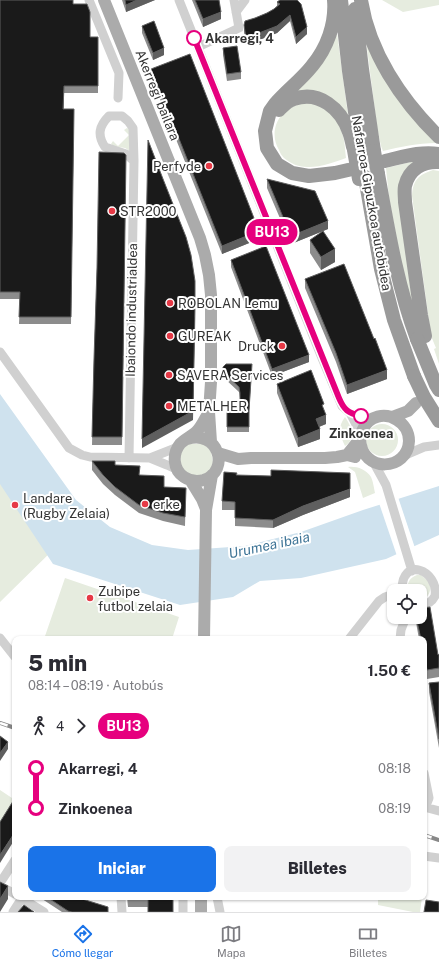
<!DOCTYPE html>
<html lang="es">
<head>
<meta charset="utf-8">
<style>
	:root { --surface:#fff; --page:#f2f2f3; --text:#2b2b33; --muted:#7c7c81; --line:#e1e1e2; --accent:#1a73e8 }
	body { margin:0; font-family:"Public Sans",sans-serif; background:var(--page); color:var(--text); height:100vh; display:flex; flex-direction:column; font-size:15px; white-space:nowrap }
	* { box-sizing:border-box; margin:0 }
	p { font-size:13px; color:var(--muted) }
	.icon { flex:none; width:22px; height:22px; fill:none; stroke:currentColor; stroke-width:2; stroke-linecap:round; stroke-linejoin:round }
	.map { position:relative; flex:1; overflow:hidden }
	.sheet { position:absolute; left:12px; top:636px; width:415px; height:264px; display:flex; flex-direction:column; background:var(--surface); border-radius:8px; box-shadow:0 1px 3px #0004 }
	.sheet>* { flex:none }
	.badge { padding:0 8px; border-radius:13px; font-size:14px; line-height:26px }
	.controls { position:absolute; left:387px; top:584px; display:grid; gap:8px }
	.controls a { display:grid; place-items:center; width:40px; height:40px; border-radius:8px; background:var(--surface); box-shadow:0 1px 3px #0004; font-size:20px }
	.map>.badge { position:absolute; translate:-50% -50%; box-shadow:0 0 0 2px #fff }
	.legs { display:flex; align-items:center; gap:6px; height:44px; padding:0 16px; font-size:13px }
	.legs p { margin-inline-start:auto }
	.overview { display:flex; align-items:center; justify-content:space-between; height:68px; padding:0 16px }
	h1 { font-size:22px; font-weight:800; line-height:30px }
	.cta { display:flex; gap:8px; margin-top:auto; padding:8px 16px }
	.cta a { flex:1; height:46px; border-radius:8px; background:var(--accent); color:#fff; font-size:16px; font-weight:800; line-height:46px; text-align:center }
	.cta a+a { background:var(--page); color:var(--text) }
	ul { padding:0 16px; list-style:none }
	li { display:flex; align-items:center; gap:14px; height:40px; font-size:15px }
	li i { display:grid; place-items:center; width:6px; height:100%; margin:0 5px; background:currentColor }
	li i::after { content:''; width:10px; height:10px; margin:-5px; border:3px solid; border-radius:50%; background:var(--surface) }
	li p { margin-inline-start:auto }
	li:first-child i { background:linear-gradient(#0000 50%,currentColor 0) }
	li:last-child i { background:linear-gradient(currentColor 50%,#0000 0) }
	.menu { display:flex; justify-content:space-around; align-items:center; height:56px; border-top:1px solid var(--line); background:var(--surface); font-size:11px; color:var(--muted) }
	.menu a { display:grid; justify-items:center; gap:2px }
	.menu .selected { color:var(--accent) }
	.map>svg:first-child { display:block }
</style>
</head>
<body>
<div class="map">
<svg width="439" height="912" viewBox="0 0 439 912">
	<rect width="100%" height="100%" fill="#fff"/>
	<path fill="#e6ecdf" d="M382 0H439V5L403 12Z
		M337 33 348 115 291 95Z
		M366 40 437 142 436 143C418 143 400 147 383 151L381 146 377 127Z
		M303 103C306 103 309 103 312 103 326 105 339 120 342 133 345 141 345 150 346 158 335 162 318 168 307 167 298 167 290 163 284 158 282 156 280 153 279 150 271 137 274 120 286 111 291 107 296 105 303 103Z
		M127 128 129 129 130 151 125 148 113 146 111 144 113 141 118 146 129 135 124 130Z
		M415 161 406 174 414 300 411 301 404 278 389 198 386 168Z
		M433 170 439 171V364L434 349 436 348 431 336 412 196C413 180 418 175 433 170Z
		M345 417C352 427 356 439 345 446 340 435 337 428 345 417Z
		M366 440a16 16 0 1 1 32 0a16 16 0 1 1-32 0Z
		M188 444H204L211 451 213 463 211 468 207 473 202 476 190 475 181 468 180 451Z
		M0 464 58 545 0 602Z
		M348 467C356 466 366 469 371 477 373 481 374 488 375 493L363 498 355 472Z
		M417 575H421L430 583C431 591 430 598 420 599V591H408C407 583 409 578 417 575Z
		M65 578 179 617 172 639H44Z
		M0 790 15 800 0 825Z
		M378 897H422L420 912H413L378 905Z"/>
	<path fill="#cfe2ee" d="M0 394 76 500 110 527 152 545 188 550 245 546 301 532 363 510 439 486V535L386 559 301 578 260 581 233 597 180 605 53 564 0 484Z"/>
	<path fill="#fff" d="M398 497 415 548 397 556 379 503Z"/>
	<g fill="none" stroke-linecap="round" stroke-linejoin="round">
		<path stroke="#d6d6d6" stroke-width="14" stroke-dasharray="14 7" stroke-linecap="butt" d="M348 170 385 161"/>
		<path stroke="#d0d0d0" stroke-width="9" d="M89 0 119 73 118 98
			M179 0 322 358 342 406 350 413 371 419
			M236 12 245 0
			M198 47 239 28 234 0
			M0 352 69 448 82 455 90 457 150 458 167 465 178 470
			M350 413 361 434
			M403 456 424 447 439 445
			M129 458 134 161 133 128 128 121 122 116H109C99 126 97 135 105 147L126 154 134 161
			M150 458 178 447
			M374 463 386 485 412 571
			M402 591C401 555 439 570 435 596 432 602 427 605 420 606
			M0 638 15 657
			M349 639 379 601 385 597 394 594
			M400 639 401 630 406 617
			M424 773 429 798 427 803 424 806
			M424 807 439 811
			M424 856 439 858
			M0 883 15 860
			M0 886 15 894
			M20 897 44 912
			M121 897 122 912
			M217 897 220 912
			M13 912 22 898
			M183 912V897"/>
		<path stroke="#ababab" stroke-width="12" d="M104 0 200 238 205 255 209 275 211 295V382L209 412 211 442
			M392 417 408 411 416 403
			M187 439C218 429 231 470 204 480 197 482 190 481 184 477 173 470 172 454 180 444 185 439 192 436 197 431 202 426 205 418 209 412
			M218 453 238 459 251 458H325L337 457 347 455 355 457
			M347 455C351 450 355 445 359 440 361 437 361 432 363 429 369 416 385 412 397 420 404 424 409 432 409 441 408 471 362 474 360 439
			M191 481 202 499 206 509
			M204 639 206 510 212 475
			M201 912V897"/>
		<path stroke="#9a9a9a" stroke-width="14" d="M334 0C336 24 327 48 312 66 301 80 286 91 275 104L270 111 265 131 267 148 277 164 292 173 309 176 335 173 348 170
			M341 0 349 71 361 153
			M361 0C369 52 401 100 439 137
			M355 9 362 69 374 151
			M279 110C283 106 288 100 294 99 319 90 341 109 349 132 351 137 352 142 353 147
			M385 161C403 157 420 151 439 154
			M378 174C388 229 397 285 417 339
			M365 177 381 269 394 320 414 376
			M425 336 421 315 405 202C405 197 404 191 405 186 409 169 423 161 439 162"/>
		<defs>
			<path id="rail" d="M0 723 15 728
				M424 835 439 840"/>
		</defs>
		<use href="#rail" stroke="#888" stroke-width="4"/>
		<use href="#rail" stroke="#fff" stroke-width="2.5" stroke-dasharray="8" stroke-linecap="butt"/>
		<path stroke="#9a9a9a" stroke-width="14" d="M354 150 359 179
			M374 151 378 174
			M417 339 436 385 439 390
			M414 376 424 397 439 421"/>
	</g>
	<path fill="#8c8c8c" d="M0 0 73 4 90 37H98V93H64V109H74L71 324H19L20 299H0Z
		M122 0H155L126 12Z
		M192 0H219L221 19 203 27Z
		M298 0 307 34 296 44 290 21 277 33 246 45 244 32V25L255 18 267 13 274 9 277 6V2Z
		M142 26 164 55 153 60 142 33Z
		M223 48 241 72V79L227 81 223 55Z
		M151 69 259 239 222 254 151 77Z
		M126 162 122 445H92L94 359 97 268Z
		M267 179 328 229 291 244 267 188Z
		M310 240 335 262 321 270 310 253Z
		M231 260 309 362 272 376 231 267Z
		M305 279 387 379 347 394 336 362 305 288Z
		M252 369 249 414V432H227V409L240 410V398L239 392 223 377V372Z
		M277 384 324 410 326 424 319 427 320 439 298 447 277 393Z
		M92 461 115 465 140 475 164 487 186 488 185 526 163 521 139 513 115 495 103 484 92 470Z
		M237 475 350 497 303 515 273 528 235 526V510H222V501Z
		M415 617H420L438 655 439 654V677L427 679 424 663V639H419Z
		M439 682V748L429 692V683Z
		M15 873V882L13 880V875Z
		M39 897H82L81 898 108 912H62Z
		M127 897H174L148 907H128Z"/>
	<path fill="#5f5f5f" d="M137 0H155L126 12V5Z
		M221 12V19L203 27V19Z
		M290 15V21L277 33 246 45V38Z
		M307 27V34L296 44V37Z
		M164 48V55L153 60V53Z
		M328 221V229L291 244V236Z
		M259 231V239L222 254V246Z
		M335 249V262L321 270V257Z
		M195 316 193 420 142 448V439Z
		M309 355V362L272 376V369Z
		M387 370V379L347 394V385Z
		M326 415V424L316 428V419Z
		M320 429V439L298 447V438Z
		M350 489V497L303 515 273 528V520L303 506Z
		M8 742V749L0 761V753Z
		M15 832V839L0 863V855Z
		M8 886V899L0 912V899Z"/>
	<path fill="#1a1a1a" stroke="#5f5f5f" d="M0 0H73V4H87L90 12V37H98V86H64L63 109H74L71 317H19L20 292H0Z
		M125 0H137L126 5Z
		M195 0H219L221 12 203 19Z
		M280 0H297L301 4 307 27 296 37 290 15 277 26 246 38 244 25 245 21 255 18 267 13 274 9 280 4 277 2Z
		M154 21 164 48 153 53 142 26Z
		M237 46 241 72 227 74 223 48Z
		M190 54 259 231 222 246 151 69Z
		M148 140 163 179 186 237 191 255 195 281V307L193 411 142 439Z
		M99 152 124 153 126 155 122 437H92L94 359 97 268Z
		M267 179 315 191 328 221 291 236Z
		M323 231 335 249 321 257 310 240Z
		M266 246 309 355 272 369 231 260Z
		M344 264 374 339 375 338 387 370 347 385 336 353 305 279Z
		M226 364H252L249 410V427H227V409L240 410V393L239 387 223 372V367Z
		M311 370 324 404 322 405 326 415 316 419 320 429 298 438 277 384Z
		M92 461H115V465L140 466 139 475 164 476V487L186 488 185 517 163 513 139 505 115 487 103 475Z
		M271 470 350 473V489L303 506 273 520 235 518V502L222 501 224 472 237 473 236 475 271 476Z
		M430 607 438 655 439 654V668L427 670 424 654V639H421L416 617H420V608Z
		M439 682V739L429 683Z
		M0 736 8 742 0 753Z
		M15 798V832L0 855V822Z
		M0 882 8 886 0 899Z
		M47 897H79V898L108 907V912H72L68 911Z
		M148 897H173V912H148Z
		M426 900 439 902V912H424Z
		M24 905 34 912H18Z"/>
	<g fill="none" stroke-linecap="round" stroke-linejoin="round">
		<defs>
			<path id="line-1" d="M194 38 339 398C344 410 348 413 361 416"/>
		</defs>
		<use href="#line-1" stroke="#fff" stroke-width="9"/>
		<use href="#line-1" stroke="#e6007e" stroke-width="6"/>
	</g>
	<g fill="#fff" stroke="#e6007e" stroke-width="2">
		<circle cx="194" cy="38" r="7"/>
		<circle cx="361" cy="416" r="7"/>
	</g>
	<g fill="#e63946" stroke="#fff" stroke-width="1.5">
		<circle cx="209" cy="166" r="4"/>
		<circle cx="112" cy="211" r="4"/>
		<circle cx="170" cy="303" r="4"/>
		<circle cx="170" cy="336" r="4"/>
		<circle cx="282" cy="346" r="4"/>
		<circle cx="169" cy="375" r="4"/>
		<circle cx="169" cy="406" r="4"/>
		<circle cx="145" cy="504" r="4"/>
		<circle cx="15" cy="505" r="4"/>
		<circle cx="90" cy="598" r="4"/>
	</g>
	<g text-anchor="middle" stroke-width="4" stroke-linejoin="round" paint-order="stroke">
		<g font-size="13" font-weight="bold" fill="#333" stroke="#fff" text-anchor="start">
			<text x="205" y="43">Akarregi, 4</text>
			<text x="361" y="438" text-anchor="middle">Zinkoenea</text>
		</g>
		<g font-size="13" fill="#333" stroke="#fff">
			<text transform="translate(158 95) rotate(68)" y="5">Akerregi bailara</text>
			<text transform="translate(372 203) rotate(80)" y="5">Nafarroa-Gipuzkoa autobidea</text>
			<text transform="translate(131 310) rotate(-89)" y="5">Ibaiondo industrialdea</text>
		</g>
		<g font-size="13" fill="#333" stroke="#fff" text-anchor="start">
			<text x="201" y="171" text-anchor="end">Perfyde</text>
			<text x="120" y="216">STR2000</text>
			<text x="178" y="308">ROBOLAN Lemu</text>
			<text x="178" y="341">GUREAK</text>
			<text x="274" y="351" text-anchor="end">Druck</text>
			<text x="177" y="380">SAVERA Services</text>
			<text x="177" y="411">METALHER</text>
			<text x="23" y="503">Landare<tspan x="23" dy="15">(Rugby Zelaia)</tspan></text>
			<text x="153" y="509">erke</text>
			<text x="98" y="596">Zubipe<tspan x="98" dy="15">futbol zelaia</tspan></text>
		</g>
		<g font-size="14" font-style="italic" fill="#3f7597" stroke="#fff">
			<text transform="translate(269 545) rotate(-12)" y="5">Urumea ibaia</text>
		</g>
	</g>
</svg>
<div class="controls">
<a><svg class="icon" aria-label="locate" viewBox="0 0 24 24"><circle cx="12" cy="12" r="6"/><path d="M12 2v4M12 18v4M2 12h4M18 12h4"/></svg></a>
</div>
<b class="badge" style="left:272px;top:232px;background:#e6007e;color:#fff">BU13</b>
<section class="sheet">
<div class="overview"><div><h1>5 min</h1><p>08:14 – 08:19 · Autobús</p></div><b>1.50 €</b></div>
<div class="legs"><svg class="icon" aria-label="walk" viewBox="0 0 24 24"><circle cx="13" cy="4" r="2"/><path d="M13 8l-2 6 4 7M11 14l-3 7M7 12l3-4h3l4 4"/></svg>4<svg class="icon" aria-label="forward" viewBox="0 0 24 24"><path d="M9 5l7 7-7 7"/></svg><b class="badge" style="background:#e6007e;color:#fff">BU13</b></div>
<ul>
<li><i style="color:#e6007e"></i><b>Akarregi, 4</b><p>08:18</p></li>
<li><i style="color:#e6007e"></i><b>Zinkoenea</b><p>08:19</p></li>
</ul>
<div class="cta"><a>Iniciar</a><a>Billetes</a></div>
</section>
</div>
<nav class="menu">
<a class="selected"><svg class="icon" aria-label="directions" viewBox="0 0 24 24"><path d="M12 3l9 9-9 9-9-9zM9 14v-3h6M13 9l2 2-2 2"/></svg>Cómo llegar</a>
<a><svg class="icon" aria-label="map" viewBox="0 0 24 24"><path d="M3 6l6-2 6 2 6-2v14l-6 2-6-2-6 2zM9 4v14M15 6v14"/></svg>Mapa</a>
<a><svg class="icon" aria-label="tickets" viewBox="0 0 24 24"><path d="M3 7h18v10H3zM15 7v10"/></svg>Billetes</a>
</nav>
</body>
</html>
